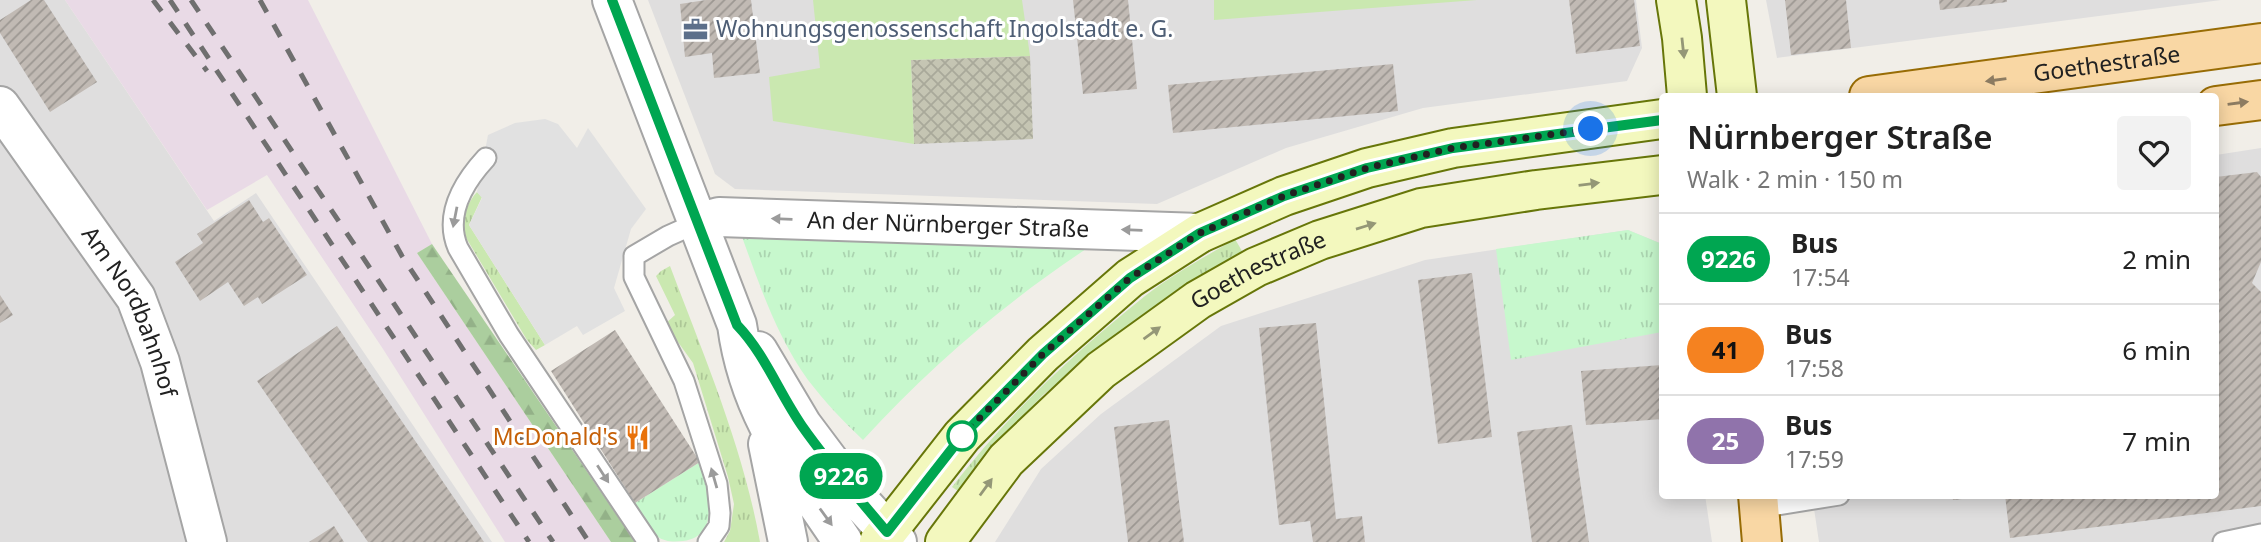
<!DOCTYPE html>
<html lang="en">
<head>
<meta charset="utf-8">
<style>
	:root { --surface:#fff; --page:#f2f2f2; --text:#222; --muted:#767676; --line:#e0e0e0 }
	body { margin:0; font-family:"Noto Sans",sans-serif; background:var(--page); color:var(--text); height:100vh; display:flex; flex-direction:column; font-size:26px; white-space:nowrap }
	* { box-sizing:border-box; margin:0 }
	p { font-size:23px; color:var(--muted) }
	.icon { flex:none; width:38px; height:38px; fill:none; stroke:currentColor; stroke-width:2; stroke-linecap:round; stroke-linejoin:round }
	.map { position:relative; flex:1; overflow:hidden }
	.side { position:absolute; left:1659px; top:93px; width:560px; height:406px; display:flex; flex-direction:column; background:var(--surface); border-radius:7px; box-shadow:0 4px 18px #0003 }
	.side>* { flex:none }
	.badge { padding:0 14px; border-radius:23px; font-size:24px; line-height:46px }
	.you { position:absolute; width:35px; height:35px; margin:-18px; border:5px solid #fff; border-radius:50%; background:#1a73e8; box-shadow:0 0 0 10px #1a73e833 }
	.map>.badge { position:absolute; translate:-50% -50%; box-shadow:0 0 0 4px #fff }
	.round { display:grid; place-items:center; flex:none; width:74px; height:74px; border-radius:7px; background:var(--page) }
	.summary { display:flex; align-items:center; justify-content:space-between; height:119px; padding:0 28px }
	h1 { font-size:33px; font-weight:600; line-height:52px }
	ul { padding:0; list-style:none }
	li { display:flex; align-items:center; gap:21px; height:91px; padding:0 28px; border-top:2px solid var(--line) }
	li div { flex:1 }
	li b { display:block; font-size:26px }
	li em { font-style:normal }
	li .badge { min-width:77px; font-weight:700; text-align:center }
	.map>svg:first-child { display:block }
</style>
</head>
<body>
<div class="map">
<svg width="2261" height="542" viewBox="0 0 2261 542">
	<defs>
		<pattern id="construction-cross-hatch" width="8" height="8" patternUnits="userSpaceOnUse" patternTransform="scale(1.75)"><rect width="8" height="8" fill="#c5c5b3"/><path d="M0 0l8 8M0 8l8-8" fill="none" stroke="#a9a99a"/></pattern>
		<pattern id="grass-tufts" width="24" height="20" patternUnits="userSpaceOnUse" patternTransform="scale(1.75)"><rect width="24" height="20" fill="#cae8b0"/><path d="M3 7l-1-3M5 7V3M7 7l1-3M15 17l-1-3M17 17v-4M19 17l1-3" fill="none" stroke="#adc797"/></pattern>
		<pattern id="forest-firs" width="22" height="20" patternUnits="userSpaceOnUse" patternTransform="scale(1.75)"><rect width="22" height="20" fill="#abce9e"/><path d="M5 1l3.5 6h-7zM16 11l3.5 6h-7z" fill="#93b188"/></pattern>
		<pattern id="park-tufts" width="24" height="20" patternUnits="userSpaceOnUse" patternTransform="scale(1.75)"><rect width="24" height="20" fill="#c7f8cd"/><path d="M3 7l-1-3M5 7V3M7 7l1-3M15 17l-1-3M17 17v-4M19 17l1-3" fill="none" stroke="#abd4b0"/></pattern>
		<pattern id="building-hatch" width="6" height="6" patternUnits="userSpaceOnUse" patternTransform="scale(1.75)"><rect width="6" height="6" fill="#c1bab4"/><path d="M-1 1l2-2M0 6l6-6M5 7l2-2" fill="none" stroke="#9c9792"/></pattern>
	</defs>
	<rect width="100%" height="100%" fill="#f1eee8"/>
	<path fill="#dfdede" d="M0 0H65L214 221 256 193 492 542H0Z
		M648 0H1636L1642 48 1627 81 1423 108 1286 148 1157 204 735 189 715 174Z
		M1766 0H2221L1777 58Z
		M2261 148V542H1819L1812 495H2216V155Z
		M1628 230 1662 244V495H1705L1712 542H995L1041 469 1101 414 1221 326 1425 260Z"/>
	<path fill="#e9dae6" d="M65 0H308L432 244 417 253 611 542H505L383 349 267 175 207 210Z"/>
	<path fill="url(#construction-cross-hatch)" d="M1030 56 1033 139 914 144 911 60Z"/>
	<path fill="url(#grass-tufts)" d="M477 192 482 197 469 225 545 345 536 350 527 340 465 236C461 221 466 204 477 192Z
		M1235 239 1242 251 1186 286 1098 350 1043 395 1001 439 958 491 952 487C1007 415 1074 353 1145 296 1173 274 1205 257 1235 239Z
		M670 266C704 356 743 447 760 542H724L730 531 734 504 728 477 693 363 665 324 675 315 656 276 661 271Z"/>
	<path fill="url(#forest-firs)" d="M432 244 635 542H611L417 253Z"/>
	<path fill="url(#park-tufts)" d="M1628 230 1662 244V332L1511 360 1496 249Z
		M741 234 1092 245C1006 302 932 364 863 440 843 421 825 402 808 380 777 337 759 284 741 234Z
		M700 462C707 487 723 536 683 541 674 542 664 542 657 536 648 528 642 513 635 503Z"/>
	<path fill="#cae8b0" d="M813 0H1022L1030 56 911 60 914 144 773 121 769 77 820 68Z
		M1214 0H1477L1214 20Z"/>
	<path fill="#e1e1e1" d="M545 119 558 124 577 148 588 128 646 209 631 229 614 288 625 311 583 335 577 326 545 345 469 225 482 198 477 192 488 135 515 123Z"/>
	<path fill="url(#building-hatch)" d="M31 0H44L97 82 50 112 0 33V20Z
		M706 0H751L760 73 714 78 712 53 685 57 680 4Z
		M1073 0H1128L1137 89 1083 94Z
		M1569 0H1634L1640 46 1576 54Z
		M1785 0H1846L1851 48 1791 55Z
		M1939 0H2007V2L1940 10Z
		M1393 64 1398 111 1173 133 1168 85Z
		M2257 172 2261 177V262L2252 283 2261 292V506L2010 538 2005 495H2216V177Z
		M249 200 263 222 269 218 307 275 262 304 258 297 244 306 228 282 200 301 175 262 203 243 197 234Z
		M1472 273 1492 437 1438 444 1418 280Z
		M0 295 13 315 0 323Z
		M1316 323 1336 519 1362 516 1365 542H1313L1310 521 1279 525 1259 328Z
		M337 326 484 542H368L257 381Z
		M615 330 700 462 635 503 551 371Z
		M1662 365V419L1586 425 1581 371Z
		M1169 420 1184 542H1128L1114 427Z
		M1572 425 1589 542H1532L1517 432Z
		M1952 495H1980V497L1953 500Z
		M334 526 344 542H309Z"/>
	<g fill="none" stroke-linecap="round" stroke-linejoin="round">
		<defs>
			<path id="service" d="M486 158C463 183 444 215 458 248L509 335 648 542
				M697 223 668 236 634 256V277L684 381 717 484 720 513 719 526 708 542
				M1758 508 1839 495
				M2223 542 2261 534"/>
			<g id="minor">
				<path id="s1" d="M0 106 136 298 160 362 207 542"/>
				<path id="s2" d="M697 223 719 217 1200 233"/>
			</g>
			<path id="tertiary" d="M612 0 737 325C749 415 795 470 843 542
				M758 351 802 425 856 497 897 542
				M768 444 788 542"/>
			<g id="secondary">
				<path d="M1676 0 1682 38 1687 96"/>
				<path d="M1726 0 1737 96"/>
				<path d="M879 542 962 436 1043 354 1130 278 1200 233 1284 196 1367 168 1453 148 1662 119"/>
				<path id="s3" d="M945 542 1006 460 1101 370 1198 300 1256 267 1320 240 1421 208 1536 190 1662 175"/>
			</g>
			<g id="primary">
				<path id="s4" d="M1869 96 2261 43"/>
				<path d="M2216 106 2261 100"/>
				<path d="M1758 495 1762 542"/>
			</g>
		</defs>
		<use href="#service" stroke="#a5a5a5" stroke-width="23"/>
		<use href="#minor" stroke="#a5a5a5" stroke-width="42"/>
		<use href="#tertiary" stroke="#a5a5a5" stroke-width="42"/>
		<use href="#secondary" stroke="#677609" stroke-width="42"/>
		<use href="#primary" stroke="#986c05" stroke-width="42"/>
		<use href="#service" stroke="#fff" stroke-width="19"/>
		<use href="#minor" stroke="#fff" stroke-width="38"/>
		<use href="#tertiary" stroke="#fff" stroke-width="38"/>
		<use href="#secondary" stroke="#f3f8be" stroke-width="38"/>
		<use href="#primary" stroke="#f9d7a4" stroke-width="38"/>
		<path stroke="#6f6f6f" stroke-width="5" stroke-dasharray="14 14" stroke-linecap="butt" d="M153 0 207 71
			M170 0 529 542
			M191 0 553 542
			M260 0 402 256 589 542"/>
	</g>
	<defs><path id="oneway-solid" d="M-6-.8H1V-3.2L6.5 0L1 3.2V.8H-6Z" transform="scale(1.75)"/></defs>
	<g fill="#949777">
		<use href="#oneway-solid" transform="translate(1683 48) rotate(84)"/>
		<use href="#oneway-solid" transform="translate(1589 184) rotate(-7)"/>
		<use href="#oneway-solid" transform="translate(1366 226) rotate(-17)"/>
		<use href="#oneway-solid" transform="translate(1152 333) rotate(-36)"/>
		<use href="#oneway-solid" transform="translate(986 487) rotate(-54)"/>
	</g>
	<g fill="#8d7c62">
		<use href="#oneway-solid" transform="translate(1996 80) rotate(172)"/>
		<use href="#oneway-solid" transform="translate(2238 103) rotate(-8)"/>
	</g>
	<g fill="#9b9b9b">
		<use href="#oneway-solid" transform="translate(455 217) rotate(101)"/>
		<use href="#oneway-solid" transform="translate(782 219) rotate(-178)"/>
		<use href="#oneway-solid" transform="translate(1132 230) rotate(-178)"/>
		<use href="#oneway-solid" transform="translate(603 474) rotate(57)"/>
		<use href="#oneway-solid" transform="translate(714 478) rotate(-106)"/>
		<use href="#oneway-solid" transform="translate(826 517) rotate(54)"/>
	</g>
	<g fill="none" stroke-linecap="round" stroke-linejoin="round">
		<defs>
			<path id="line" d="M612 0 737 325C765 354 779 393 802 426 828 463 858 498 887 532L962 436 1043 354 1130 278 1200 233 1284 196 1367 168 1453 148 1662 120"/>
		</defs>
		<use href="#line" stroke="#fff" stroke-width="16"/>
		<use href="#line" stroke="#00a651" stroke-width="10"/>
		<path stroke="#212121" stroke-width="7" stroke-dasharray="0 12.6" d="M962 436 1043 354 1130 278 1200 233 1284 196 1367 168 1453 148 1591 129"/>
	</g>
	<defs>
		<symbol id="office-bare" viewBox="-9 -9 18 18"><path d="M-6-3h4V-5.5h4V-3h4V5H-6ZM-1-4.5V-3h2v-1.5ZM-6 0V1H6V0Z" fill="#5c6f8a" stroke="#fff" stroke-width="2.5" paint-order="stroke"/></symbol>
		<symbol id="restaurant-bare" viewBox="-9 -9 18 18"><path d="M-5-6h1v4h1v-4h1v4h1v-4h1v5L-1.5 .5V6h-2V.5L-5-1ZM5-6V6H3V1.5H1.5Q1.5-4 5-6Z" fill="#e8710a" stroke="#fff" stroke-width="2.5" paint-order="stroke"/></symbol>
	</defs>
	<g fill-rule="evenodd">
		<use href="#office-bare" x="678" y="12" width="35" height="35"/>
		<use href="#restaurant-bare" x="620" y="420" width="35" height="35"/>
	</g>
	<circle fill="#fff" stroke="#00a651" stroke-width="3.5" cx="962" cy="436" r="14"/>
	<g text-anchor="middle" stroke-width="6" stroke-linejoin="round" paint-order="stroke">
		<g font-size="23" fill="#4e5e75" stroke="#fff" text-anchor="start">
			<text x="716" y="37">Wohnungsgenossenschaft Ingolstadt e. G.</text>
		</g>
		<g font-size="23" fill="#212121" stroke="#fff">
			<text dy="8" stroke="none"><textPath href="#s4" startOffset="240">Goethestraße</textPath></text>
			<text dy="8" stroke="none"><textPath href="#s2" startOffset="252">An der Nürnberger Straße</textPath></text>
			<text dy="8" stroke="none"><textPath href="#s3" startOffset="420">Goethestraße</textPath></text>
			<text dy="8" stroke="none"><textPath href="#s1" startOffset="245">Am Nordbahnhof</textPath></text>
		</g>
		<g font-size="23" fill="#c56008" stroke="#fff" text-anchor="end">
			<text x="618" y="445">McDonald's</text>
		</g>
	</g>
</svg>
<div class="you" style="left:1591px;top:129px"></div>
<b class="badge" style="left:841px;top:476px;background:#00a651;color:#fff">9226</b>
<section class="side">
<div class="summary"><div><h1>Nürnberger Straße</h1><p>Walk · 2 min · 150 m</p></div><a class="round"><svg class="icon" aria-label="heart" viewBox="0 0 24 24"><path d="M12 20l-8-8c-3-5 5-10 8-4 3-6 11-1 8 4z"/></svg></a></div>
<ul>
<li><span class="badge" style="background:#00a651;color:#fff">9226</span><div><b>Bus</b><p>17:54</p></div><em>2 min</em></li>
<li><span class="badge" style="background:#f58220;color:#111">41</span><div><b>Bus</b><p>17:58</p></div><em>6 min</em></li>
<li><span class="badge" style="background:#9073ab;color:#fff">25</span><div><b>Bus</b><p>17:59</p></div><em>7 min</em></li>
</ul>
</section>
</div>
</body>
</html>
